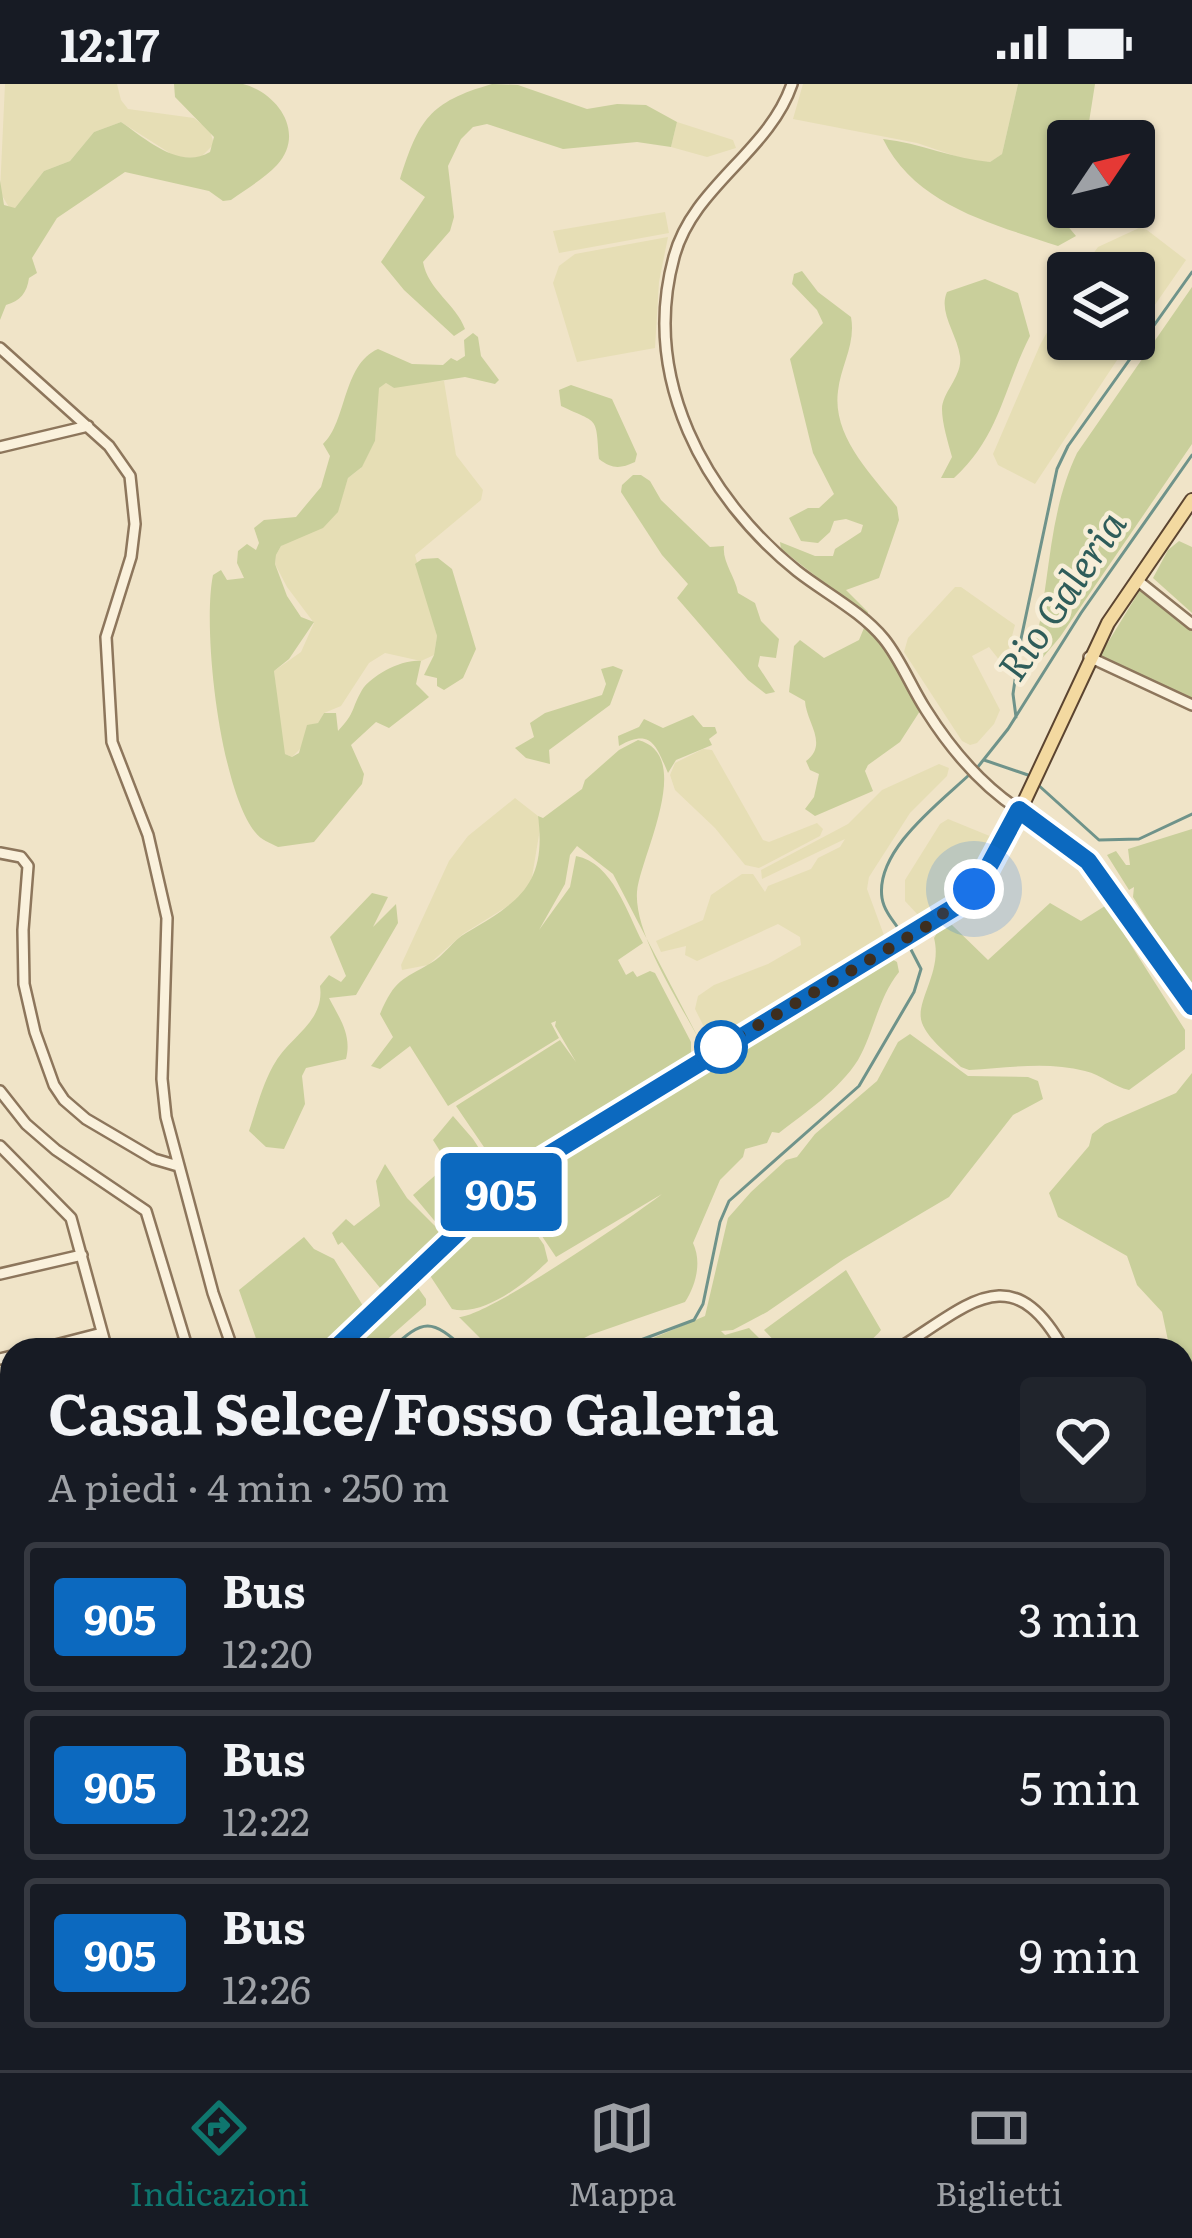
<!DOCTYPE html>
<html lang="it">
<head>
<meta charset="utf-8">
<style>
	:root { --surface:#171b24; --page:#20242c; --text:#f1f3f6; --muted:#9ea1a6; --line:#363941; --accent:#0f766e }
	body { margin:0; font-family:Literata,serif; background:var(--page); color:var(--text); height:100vh; display:flex; flex-direction:column; font-size:45px; white-space:nowrap }
	* { box-sizing:border-box; margin:0 }
	p { font-size:39px; color:var(--muted) }
	.icon { flex:none; width:66px; height:66px; fill:none; stroke:currentColor; stroke-width:2; stroke-linecap:round; stroke-linejoin:round }
	.map { position:relative; flex:1; overflow:hidden }
	.details { position:absolute; left:0px; top:1254px; width:1194px; height:732px; display:flex; flex-direction:column; background:var(--surface); border-radius:36px 36px 0 0; box-shadow:0 3px 9px #0004 }
	.details>* { flex:none }
	.badge { padding:0 24px; border-radius:9px; font-size:42px; line-height:78px }
	.needle { width:78px; rotate:55deg }
	.buttons { position:absolute; left:1047px; top:36px; display:grid; gap:24px }
	.buttons a { display:grid; place-items:center; width:108px; height:108px; border-radius:12px; background:var(--surface); box-shadow:0 3px 9px #0004; font-size:60px }
	.you { position:absolute; width:60px; height:60px; margin:-30px; border:9px solid #fff; border-radius:50%; background:#1a73e8; box-shadow:0 0 0 18px #1a73e833 }
	.map>.badge { position:absolute; translate:-50% -50%; box-shadow:0 0 0 6px #fff }
	.round { display:grid; place-items:center; flex:none; width:126px; height:126px; border-radius:12px; background:var(--page) }
	.overview { display:flex; align-items:center; justify-content:space-between; height:204px; padding:0 48px }
	h1 { font-size:57px; font-weight:700; line-height:90px }
	ul { padding:0; list-style:none }
	li { display:flex; align-items:center; gap:36px; height:150px; margin:0 24px 18px; padding:0 24px; border:6px solid var(--line); border-radius:12px }
	li div { flex:1 }
	li b { display:block; font-size:45px }
	li em { font-style:normal }
	li .badge { min-width:132px; font-weight:700; text-align:center }
	.status { display:flex; justify-content:space-between; align-items:center; height:84px; padding:0 60px; background:var(--surface); direction:ltr }
	.status svg { height:33px; fill:currentColor }
	.menu { display:flex; justify-content:space-around; align-items:center; height:168px; border-top:3px solid var(--line); background:var(--surface); font-size:33px; color:var(--muted) }
	.menu a { display:grid; justify-items:center; gap:6px }
	.menu .selected { color:var(--accent) }
	.map>svg:first-child { display:block }
</style>
</head>
<body>
<div class="status"><b>12:17</b><svg viewBox="0 0 49 12"><path d="M0 12V9h3v3zM5 12V6h3v6zM10 12V3h3v9zM15 12V0h3v12zM26 1h20v11H26zM47 4h2v5h-2z"/></svg></div>
<div class="map">
<svg width="1192" height="1986" viewBox="0 0 1192 1986">
	<rect width="100%" height="100%" fill="#f0e4c8"/>
	<path fill="#e6deb5" d="M5 0H117L121 16 128 25 194 34 210 47 214 60 200 74 176 73 121 38 94 48 70 77 44 87 15 124 10 125 0 108Z
		M803 0H1018L1002 70 990 78 970 77 917 59 793 35Z
		M677 38 733 56 736 64 707 73 671 63Z
		M665 128 669 149 559 169 553 147Z
		M1139 144 1147 146 1186 176 1134 251V189H1079L1098 163Z
		M668 153 659 198 655 264 577 278 553 199 559 182 575 170Z
		M1068 210V255H1131L1035 400 998 381 993 370 1040 261Z
		M444 297 456 371 483 406 481 416 415 471 437 552 434 571 421 577 385 569 369 579 341 622 324 629 318 639 307 642 304 661 292 673 285 670 282 661 274 587 301 568 314 539 287 503 275 480 276 471 281 462 337 428 348 394 361 384 375 357 378 304 386 299 394 304 410 298Z
		M955 503H961L1015 541 1004 582 989 563 972 572 1000 626 994 640 977 659 970 661 962 657 904 568 908 554Z
		M703 665 712 666 763 756 769 758 817 739 823 745 820 752 759 784 745 781 715 744 675 706 670 691 675 679Z
		M939 680 949 684 947 692 910 729 869 793 867 805 885 854 731 949 716 956 707 949 695 925 698 912 714 901 768 880 801 861 800 853 778 840 697 877 685 871 686 862 661 868 656 857 703 836 711 811 742 790H753L765 808 768 802 811 785 818 774 840 763 845 755 762 795 761 786 848 740 882 706Z
		M515 714 538 732 540 745 531 799 521 814 463 850 428 881 402 886 401 881 449 777 468 752Z
		M948 735 997 755 987 778 966 804 942 825 929 832 918 831 905 817V796L940 740Z"/>
	<path fill="#c9cf9b" d="M174 0C195 0 223 0 243 0 278 9 306 49 277 81 265 94 246 105 231 116L223 117 209 107 125 88 57 134 32 174 37 189 29 194C27 209 20 217 6 221L0 236V96L4 121 15 124 44 87 70 77 94 48 121 38C146 55 179 86 210 68L214 53 175 13Z
		M492 0 518 1 587 25 617 20 646 21 677 38 671 63 637 58 563 65 487 40 473 43 461 55 448 82 454 133 450 147 423 178C428 206 456 220 465 245L454 252 404 206 381 178 425 113 400 95C419 36 429 18 492 0Z
		M1018 0H1095L1086 57H1068L1070 123 1061 134 1076 152 1058 162C993 140 916 122 883 55 920 59 954 75 990 78L1002 70Z
		M802 187 818 208 851 233C856 260 841 281 838 307 832 352 871 390 897 423L899 436 879 494 846 506 868 528V533L781 465 780 458 815 472H833L835 465 861 448 863 441 846 435 834 437 830 448 818 459 801 457 789 434 808 424H819L834 410 813 369 790 275 823 239 817 226 792 200 794 190Z
		M985 195 1018 209 1030 252C1003 305 1000 352 954 394H941L952 373C948 359 942 339 942 325 942 308 963 292 960 272 957 250 938 228 947 208Z
		M1192 203V360L1060 553 1039 578 1032 573C1051 504 1046 434 1077 369Z
		M473 249 478 253 481 272 499 296 495 300 465 293 394 304 386 299 379 304 375 357 362 383 348 394 338 428 323 444 281 462 276 471 275 480 287 512 301 533 314 538 289 575 274 587 285 670 292 673 299 669 307 641 318 639 324 629H336L338 647C356 628 351 625 362 606 372 591 402 575 421 577L416 600 429 613 389 644 376 638 351 661 364 690 362 700 314 758 278 763C270 759 261 756 255 748 220 704 202 545 213 491L221 486 227 496 244 494 237 479 238 467 247 460 256 466 259 459 254 444 264 436 296 433 321 403 330 372 323 360C347 338 342 281 378 265L412 280 443 281 451 274 457 277 465 272 464 256Z
		M571 301 612 315 637 370 635 378C620 385 612 385 599 375 596 331 599 340 561 322L559 306Z
		M633 391H641L650 397 661 416 710 463 724 462C722 478 735 492 738 509L755 519 761 537 779 555 776 574 760 572 758 582 775 608 766 610 748 596 677 514 688 500 662 471 621 408 622 401Z
		M1179 457 1192 463V529L1153 494 1168 466Z
		M438 474 452 485 476 565 463 594 444 606 437 602V594L424 591 434 571 437 552 415 480 422 475Z
		M1140 506 1192 546V617L1099 573Z
		M864 544 881 558 920 627 900 658 868 681 865 687 873 707 815 732 805 725 814 713 819 690 810 686 806 677C829 660 806 638 805 617L789 608 794 562 800 556 824 574 859 556Z
		M613 582 623 586 610 621 549 666 550 680 526 674 515 664 534 653 530 639 545 629 602 611 606 600 601 585Z
		M693 631 703 643H715L717 649 709 655 712 661 676 676 668 689C656 661 651 644 619 662L618 652 639 643 644 635 663 644Z
		M638 656C696 671 640 773 637 808 634 851 682 922 702 961L613 790 577 762 570 771 565 800 539 846 570 803 576 772C613 779 627 829 643 859L618 876 626 891 633 887 637 893 650 887 655 889 691 958V971L551 1055 503 1091 456 1022 560 956 576 978 555 942 556 937 551 939 559 954 448 1022 410 962 380 985 371 982 393 953 380 930C395 895 402 896 431 879 445 871 453 856 466 849 519 818 547 800 538 732L543 734 582 705 585 696 619 666Z
		M1192 745V906L1133 813 1134 803 1129 806 1107 771 1116 767 1126 781H1130L1128 765Z
		M372 809 388 813 373 843 396 820 398 839 356 911 329 914C340 935 352 951 346 975L306 984 302 992 305 1020 284 1065 266 1063 249 1047C256 1026 262 1002 273 982 289 952 325 939 320 902L329 891 341 898 346 892 330 853Z
		M1050 819 1081 837 1105 822 1123 840 1124 850 1185 946V965L1129 1006C1114 1003 1102 991 1085 987 1046 977 1009 984 969 986L961 983C949 971 928 955 922 939 914 918 943 888 934 854L940 844 952 841 988 876Z
		M888 873 897 878 899 888C878 914 874 948 858 976 839 1006 806 1028 779 1049L772 1048 767 1059 745 1065 743 1073 720 1096 693 1159C702 1178 696 1201 685 1218L590 1251 561 1266 488 1262 459 1233C488 1232 631 1134 662 1110L556 1173 513 1109 536 1085 614 1038 613 1034 733 964 741 973 739 964 747 957Z
		M910 950 968 992 1028 993 1038 997 1043 1015 1013 1031 949 1113 844 1175 767 1228 733 1246 721 1247 725 1251 749 1244 771 1266H625L705 1232 728 1134 751 1108 786 1076 797 1073 815 1050 877 997 898 958Z
		M1192 989V1294L1183 1296 1182 1266H1170L1162 1228 1137 1201 1127 1172 1058 1133 1049 1109 1089 1062 1092 1050 1105 1040 1176 1009Z
		M453 1032 473 1055 499 1095 443 1147 413 1111 448 1080 433 1056Z
		M385 1080 407 1114 444 1151 381 1205 342 1158 338 1161 332 1149 346 1135 354 1142 380 1122 376 1097Z
		M507 1107 544 1161 548 1177C526 1199 484 1233 452 1225L425 1184Z
		M304 1153 314 1165 334 1175 365 1225 322 1266H260L239 1206Z
		M846 1186 881 1246C858 1276 818 1266 783 1266L764 1246Z
		M416 1201 426 1215V1221L375 1266H344Z
		M12 1726V1860L0 1852V1729Z
		M251 1974H432L441 1986H245Z"/>
	<g fill="none" stroke-linecap="round" stroke-linejoin="round">
		<path stroke="#6f938a" stroke-width="3" d="M1016 633 1013 610 1021 555 1057 385 1068 362 1192 188
			M984 676 1028 691
			M977 684 1008 645 1081 529 1192 371
			M1036 699 1099 756 1139 755 1192 730
			M901 848C894 838 884 827 882 814 875 767 938 720 969 691
			M390 1266C424 1234 431 1234 466 1266
			M614 1266 694 1236 703 1220 720 1138 729 1117 859 1002 914 908 921 885 906 856
			M0 1748 12 1744"/>
		<defs>
			<path id="minor" d="M792 0C769 68 693 102 674 173 641 294 704 412 797 487 825 509 861 527 884 555 901 576 911 603 926 626 950 664 981 701 1019 726
				M0 264 109 362 130 392 135 440 131 473 106 553 112 658 148 751 167 834 162 995 166 1033 213 1209 233 1266
				M0 363 88 342
				M1137 496 1192 540
				M1089 573 1192 621
				M0 769 21 773 28 782 23 846 24 900 35 948 54 1001 64 1016 86 1035 154 1075 178 1082
				M0 1007 26 1040 56 1066 146 1127 188 1266
				M0 1062 71 1134 107 1266
				M0 1190 82 1171
				M36 1266 102 1249
				M896 1266C966 1224 1011 1169 1064 1266
				M0 1275 12 1272
				M0 1362 12 1359
				M0 1529 8 1527
				M1182 1548 1192 1542
				M0 1592 12 1590
				M1182 1642 1192 1640
				M0 1656 12 1654
				M1182 1720 1192 1716
				M439 1974 447 1986
				M620 1974 650 1986
				M751 1974 766 1986
				M1094 1974 1095 1986
				M129 1986 141 1974
				M487 1986 497 1974"/>
			<path id="major" d="M1019 726 1068 759 1091 781 1192 922
				M334 1266 493 1115 537 1078 742 950 927 842 968 811 988 786 1017 733 1108 539 1192 416
				M1192 1359 1188 1395 1192 1440
				M0 1457 12 1454"/>
		</defs>
		<use href="#minor" stroke="#8d765c" stroke-width="14"/>
		<use href="#major" stroke="#5b4430" stroke-width="16"/>
		<use href="#minor" stroke="#faf1dc" stroke-width="9"/>
		<use href="#major" stroke="#f3d9a0" stroke-width="12"/>
	</g>
	<g fill="none" stroke-linecap="round" stroke-linejoin="round">
		<defs>
			<path id="line" d="M334 1266 493 1115 537 1078 955 823 983 793 1019 726 1088 777 1192 922"/>
		</defs>
		<use href="#line" stroke="#fff" stroke-width="27"/>
		<use href="#line" stroke="#0c69bf" stroke-width="18"/>
		<path stroke="#3d2e20" stroke-width="12" stroke-dasharray="0 21.6" d="M721 963 927 842 974 805"/>
	</g>
	<circle fill="#fff" stroke="#0c69bf" stroke-width="6" cx="721" cy="963" r="24"/>
	<g text-anchor="middle" stroke-width="9" stroke-linejoin="round" paint-order="stroke">
		<g font-size="39" font-style="italic" fill="#2f5d5a" stroke="#f7eed8">
			<text transform="translate(1062 512) rotate(-56)" y="14">Rio Galeria</text>
		</g>
	</g>
</svg>
<div class="buttons">
<a><svg class="needle" viewBox="-14 -14 28 28"><path d="M0-13l5 13h-10z" fill="#e53935"/><path d="M0 13l5-13h-10z" fill="#9ea1a6"/></svg></a>
<a><svg class="icon" aria-label="layers" viewBox="0 0 24 24"><path d="M12 4l9 5-9 5-9-5zM3 14l9 5 9-5"/></svg></a>
</div>
<div class="you" style="left:974px;top:805px"></div>
<b class="badge" style="left:501px;top:1108px;background:#0c69bf;color:#fff">905</b>
<section class="details">
<div class="overview"><div><h1>Casal Selce/Fosso Galeria</h1><p>A piedi · 4 min · 250 m</p></div><a class="round"><svg class="icon" aria-label="heart" viewBox="0 0 24 24"><path d="M12 20l-8-8c-3-5 5-10 8-4 3-6 11-1 8 4z"/></svg></a></div>
<ul>
<li><span class="badge" style="background:#0c69bf;color:#fff">905</span><div><b>Bus</b><p>12:20</p></div><em>3 min</em></li>
<li><span class="badge" style="background:#0c69bf;color:#fff">905</span><div><b>Bus</b><p>12:22</p></div><em>5 min</em></li>
<li><span class="badge" style="background:#0c69bf;color:#fff">905</span><div><b>Bus</b><p>12:26</p></div><em>9 min</em></li>
</ul>
</section>
</div>
<nav class="menu">
<a class="selected"><svg class="icon" aria-label="directions" viewBox="0 0 24 24"><path d="M12 3l9 9-9 9-9-9zM9 14v-3h6M13 9l2 2-2 2"/></svg>Indicazioni</a>
<a><svg class="icon" aria-label="map" viewBox="0 0 24 24"><path d="M3 6l6-2 6 2 6-2v14l-6 2-6-2-6 2zM9 4v14M15 6v14"/></svg>Mappa</a>
<a><svg class="icon" aria-label="tickets" viewBox="0 0 24 24"><path d="M3 7h18v10H3zM15 7v10"/></svg>Biglietti</a>
</nav>
</body>
</html>
